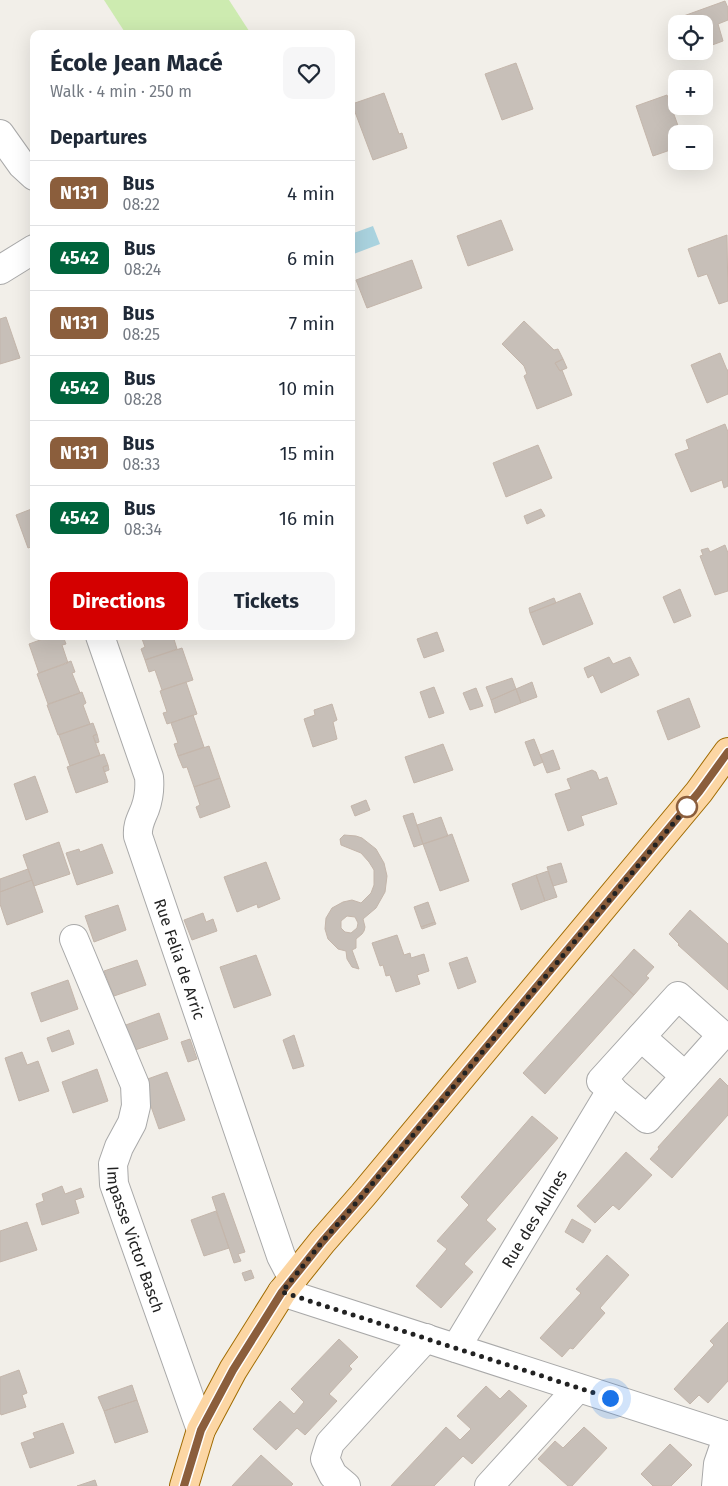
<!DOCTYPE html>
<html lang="en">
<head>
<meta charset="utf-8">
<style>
	:root { --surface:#fff; --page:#f6f6f7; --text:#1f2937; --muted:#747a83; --line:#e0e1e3; --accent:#d40000 }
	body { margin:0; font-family:"Fira Sans",sans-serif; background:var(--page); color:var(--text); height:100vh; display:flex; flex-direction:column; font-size:19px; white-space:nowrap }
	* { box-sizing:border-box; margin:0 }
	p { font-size:16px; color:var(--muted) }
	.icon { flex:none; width:28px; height:28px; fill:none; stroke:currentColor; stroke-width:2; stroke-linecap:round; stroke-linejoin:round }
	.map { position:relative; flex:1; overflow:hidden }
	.panel { position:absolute; left:30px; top:30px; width:325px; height:610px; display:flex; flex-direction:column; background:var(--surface); border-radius:10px; box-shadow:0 5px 20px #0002 }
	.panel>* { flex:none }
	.badge { padding:0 10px; border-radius:8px; font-size:18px; line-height:32px }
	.buttons { position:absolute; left:668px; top:15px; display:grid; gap:10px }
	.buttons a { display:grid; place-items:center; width:45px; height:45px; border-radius:10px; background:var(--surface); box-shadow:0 5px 20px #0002; font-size:25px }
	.you { position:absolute; width:25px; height:25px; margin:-12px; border:4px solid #fff; border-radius:50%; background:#1a73e8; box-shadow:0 0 0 8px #1a73e833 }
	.map>.badge { position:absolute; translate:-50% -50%; box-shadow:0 0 0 2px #fff }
	h2 { padding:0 20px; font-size:19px; line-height:45px }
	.round { display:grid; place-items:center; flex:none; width:52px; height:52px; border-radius:10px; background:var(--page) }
	.summary { display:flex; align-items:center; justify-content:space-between; height:85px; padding:0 20px }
	h1 { font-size:24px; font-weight:700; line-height:38px }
	.primary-button { display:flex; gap:10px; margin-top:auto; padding:10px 20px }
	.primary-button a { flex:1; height:58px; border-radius:10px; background:var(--accent); color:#fff; font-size:20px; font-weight:700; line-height:58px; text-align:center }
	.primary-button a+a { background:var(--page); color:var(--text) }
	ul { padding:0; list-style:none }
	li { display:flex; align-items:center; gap:15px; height:65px; padding:0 20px; border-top:1px solid var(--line) }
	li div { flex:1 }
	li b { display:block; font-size:19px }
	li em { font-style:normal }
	li .badge { min-width:55px; font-weight:700; text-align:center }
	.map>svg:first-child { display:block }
</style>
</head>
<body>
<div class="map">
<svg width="728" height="1486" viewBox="0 0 728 1486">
	<rect width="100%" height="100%" fill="#f2efe9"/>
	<path fill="#cdebb0" d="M104 0H229L251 34H126Z"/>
	<path fill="#aad3df" d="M373 226 380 244 351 255V234Z"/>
	<path fill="#c7bfb8" stroke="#c4b6ab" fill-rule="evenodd" d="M725 1 728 8V20L718 24 723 41 704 48V24H680L678 18Z
		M516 63 533 109 502 120 485 74Z
		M384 93 399 134 402 133 407 148 373 160 352 104Z
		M667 95 681 134H676V148L653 156 636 106Z
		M501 220 513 250 468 266 457 236Z
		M727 235 728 301 719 304 707 274 698 277 688 249Z
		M412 260 422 288 367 308 356 280Z
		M6 317 20 358 0 364V319Z
		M524 321 554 350 558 349 563 359 555 363 560 371 562 370 572 395 537 409 524 376 527 374 524 366 502 344Z
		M720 353 727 370H728V394L707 403 691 365Z
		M563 359 567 368 560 371 555 363Z
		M725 424 728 432V486L724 488 722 480 691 492 675 454 689 449 686 440Z
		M538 445 552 478 506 497 493 463Z
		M34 508V546L28 548 16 515Z
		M541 509 545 516 527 524 524 516Z
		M725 545 728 553V591L715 595 700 556 703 555 701 550 708 548 710 552Z
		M680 589 691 616 674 623 663 597Z
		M580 593 593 624 543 645 530 613Z
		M554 598 556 603 530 613 529 608Z
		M437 632 444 651 424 658 417 639Z
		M51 636H63L66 644 62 645 68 663 39 673 29 644Z
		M141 636H173L177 649 145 660 141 649 145 647Z
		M182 648 193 680 162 690 155 670 149 672 145 660Z
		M609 657 613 664 630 657 639 675 601 693 593 675 588 678 584 668Z
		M71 661 75 672 72 673 80 693 48 704 37 674Z
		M512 678 516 689 491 700 486 687Z
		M186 682 197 714 167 724 163 713 167 712 160 691Z
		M532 682 537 697 521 703 516 689Z
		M434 687 444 713 429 718 420 692Z
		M476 688 483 706 470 710 463 693Z
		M516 689 521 703 495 713 491 700Z
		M82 692 86 703 83 705 90 724 58 735 47 705Z
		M689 698 700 727 668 740 657 711Z
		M332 704 337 720 333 722 337 739 313 747 304 719 315 715 314 710Z
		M193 715 204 747 178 756 174 744 178 743 171 723Z
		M93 723 97 734 93 736 100 755 70 766 59 735Z
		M97 734 99 742 96 743 93 736Z
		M534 739 543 762 534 766 525 742Z
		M443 744 453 770 414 783 405 757Z
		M209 746 220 778 194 787 187 767 183 768 178 756Z
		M553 750 560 769 547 773 540 755Z
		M104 754 108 765 103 767 108 782 76 793 67 767Z
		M108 765 109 770 104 772 103 767Z
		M592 770 596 772 599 780 607 777 617 804 581 816 584 825 568 831 555 794 571 789 567 779Z
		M35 776 48 812 26 820 14 784Z
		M220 778 230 807 200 818 196 807 200 805 194 787Z
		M366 800 370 810 355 816 351 806Z
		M413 813 423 844 414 847 403 816Z
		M441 817 448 836 423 844 417 825Z
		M452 834 469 881 440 891 423 844Z
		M344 835 356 836 362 838 376 849 384 863 387 876 385 892 376 908 363 919 365 927 364 931 362 934 356 939V948L352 950 359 969 352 967 347 959 346 951 338 949 328 939 325 929 326 918 332 908 343 902 352 900 361 903 371 893 374 885V870L369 862 361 853 341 845 340 839ZM347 916 355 917 358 923 357 928 351 933 345 932 341 928V921Z
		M59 842 70 874 34 886 23 855Z
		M102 844 113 873 77 885 66 853 79 849 80 852Z
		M266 862 280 899 258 908 257 904 237 912 224 877Z
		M561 863 567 882 553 886 547 867Z
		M28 869 32 880 0 892V879Z
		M548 871 557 897 545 901 536 875Z
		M536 875 545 901 521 910 512 884Z
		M32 880 43 912 7 925 0 904V892Z
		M428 902 435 922 421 927 414 907Z
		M118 905 126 930 94 942 85 916Z
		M690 910 728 944V990L678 945 679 944 669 934Z
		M203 913 206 922 213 919 217 931 192 940 184 920Z
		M435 922 436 924 422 929 421 927Z
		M397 935 404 955 410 953 411 958 424 954 429 971 417 975 420 984 396 992 390 975 386 976 383 965 380 966 372 943Z
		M634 949 654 967 646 976 649 978 634 995 611 975Z
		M256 955 271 995 234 1008 220 967Z
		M467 957 476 982 458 989 449 963Z
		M137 960 146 985 114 996 104 971Z
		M611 975 634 995 545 1094 523 1073Z
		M68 980 78 1009 41 1022 31 993Z
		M159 1013 168 1039 132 1051 123 1026Z
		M69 1030 74 1044 52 1052 47 1038Z
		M294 1035 304 1066 293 1069 283 1040Z
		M190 1039 197 1059 188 1062 181 1042Z
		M22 1052 27 1065 38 1061 49 1091 19 1101 5 1058Z
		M97 1069 108 1101 73 1113 62 1082Z
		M167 1072 185 1120 159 1129 142 1081Z
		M720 1078 728 1086V1115L672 1178 650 1159 659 1149 658 1147Z
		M532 1116 558 1138 486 1220 496 1229 464 1264 473 1272 441 1308 416 1286 447 1249 437 1241 469 1205 461 1197Z
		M626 1152 652 1175 619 1210 613 1205 595 1223 577 1206Z
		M62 1186 65 1194 81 1188 84 1197 75 1200 79 1213 42 1225 36 1204 44 1201 42 1194Z
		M224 1193 245 1252 238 1254 241 1261 234 1263 212 1197Z
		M216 1211 229 1248 204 1256 191 1220Z
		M572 1219 591 1230 583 1243 565 1232Z
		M27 1222 37 1250 0 1262V1231Z
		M607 1255 629 1275 600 1308 605 1313 573 1349 570 1348 562 1357 540 1338 581 1293 576 1289Z
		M251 1270 254 1278 245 1281 242 1273Z
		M728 1322V1381L708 1403 699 1395 690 1404 674 1389 714 1345 710 1341Z
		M339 1339 358 1357 349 1366 352 1369 329 1394 337 1401 305 1435 297 1428 276 1450 253 1429 280 1401 294 1414 304 1402 291 1389Z
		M19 1370 27 1393 22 1395 26 1407 1 1415 0 1412V1377Z
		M132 1385 137 1400 104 1411 98 1397Z
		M486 1386 500 1399 509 1390 527 1406 472 1464 463 1456 434 1486H391L446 1427 460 1440 471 1429 457 1416Z
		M137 1400 148 1432 115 1443 104 1411Z
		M63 1423 74 1453 30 1468 21 1443 35 1438 33 1433Z
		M584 1427 607 1448 572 1486H568L538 1459 555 1441 563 1448Z
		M670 1444 692 1465 671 1486H653L641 1474Z
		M261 1455 293 1484 291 1486H232Z
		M95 1480 97 1486H77Z"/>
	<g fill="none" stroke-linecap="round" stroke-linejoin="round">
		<defs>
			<g id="minor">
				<path d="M0 134 22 165 34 176"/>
				<path d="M0 270 34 249"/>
				<path id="s1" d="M100 636 149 777C150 788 149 798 145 809 141 819 137 825 138 836L281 1256 293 1279"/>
				<path id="s2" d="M74 939 135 1085 136 1106 132 1123 119 1147 113 1164 114 1184 201 1430"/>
				<path d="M678 996 722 1035 647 1119 601 1081Z"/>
				<path d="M641 1037 685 1076"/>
				<path d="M282 1292 728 1436"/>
				<path id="s3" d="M456 1348 612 1089"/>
				<path d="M346 1486 333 1475 325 1459 330 1443 426 1338"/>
				<path d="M489 1486 578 1388"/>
				<path d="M716 1486 718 1464 728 1435"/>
			</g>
			<path id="major" d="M184 1486 201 1430 233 1370 282 1292 322 1242 363 1195 699 792 728 752"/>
		</defs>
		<use href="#minor" stroke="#a9a9a9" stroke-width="30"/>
		<use href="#major" stroke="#a06b00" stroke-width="30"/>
		<use href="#minor" stroke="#fff" stroke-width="28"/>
		<use href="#major" stroke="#fcd6a4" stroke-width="28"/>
	</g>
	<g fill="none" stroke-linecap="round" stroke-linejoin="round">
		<defs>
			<path id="line" d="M184 1486 201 1430 233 1370 282 1292 322 1242 363 1195 699 792 728 752"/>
		</defs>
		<use href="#line" stroke="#fff" stroke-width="11"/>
		<use href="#line" stroke="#8b5e3c" stroke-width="8"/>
		<path stroke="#222" stroke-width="5" stroke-dasharray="0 9" d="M610 1398 282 1292 322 1242 363 1195 687 807"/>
	</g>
	<circle fill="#fff" stroke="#8b5e3c" stroke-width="2.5" cx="687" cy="807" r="10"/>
	<g text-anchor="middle" stroke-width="5" stroke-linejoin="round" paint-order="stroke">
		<g font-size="16" fill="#222" stroke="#fff">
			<text dy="6" stroke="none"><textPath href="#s1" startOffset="340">Rue Felia de Arric</textPath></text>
			<text dy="6" stroke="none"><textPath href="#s3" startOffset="151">Rue des Aulnes</textPath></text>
			<text dy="6" stroke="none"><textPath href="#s2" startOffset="321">Impasse Victor Basch</textPath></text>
		</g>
	</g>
</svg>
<div class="buttons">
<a><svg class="icon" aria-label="locate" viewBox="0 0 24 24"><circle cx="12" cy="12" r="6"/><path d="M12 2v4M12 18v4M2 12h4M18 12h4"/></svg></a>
<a>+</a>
<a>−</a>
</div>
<div class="you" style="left:610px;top:1398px"></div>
<section class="panel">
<div class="summary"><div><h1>École Jean Macé</h1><p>Walk · 4 min · 250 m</p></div><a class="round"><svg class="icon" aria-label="heart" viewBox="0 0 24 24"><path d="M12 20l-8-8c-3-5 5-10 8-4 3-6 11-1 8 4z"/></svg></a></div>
<h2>Departures</h2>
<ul>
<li><span class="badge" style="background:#8b5e3c;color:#fff">N131</span><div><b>Bus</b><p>08:22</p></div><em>4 min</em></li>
<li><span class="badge" style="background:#00643c;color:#fff">4542</span><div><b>Bus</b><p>08:24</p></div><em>6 min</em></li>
<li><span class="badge" style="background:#8b5e3c;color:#fff">N131</span><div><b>Bus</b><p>08:25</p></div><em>7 min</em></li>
<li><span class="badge" style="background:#00643c;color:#fff">4542</span><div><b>Bus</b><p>08:28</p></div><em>10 min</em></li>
<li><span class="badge" style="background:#8b5e3c;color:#fff">N131</span><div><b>Bus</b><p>08:33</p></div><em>15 min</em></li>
<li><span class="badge" style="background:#00643c;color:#fff">4542</span><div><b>Bus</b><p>08:34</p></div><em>16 min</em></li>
</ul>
<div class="primary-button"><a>Directions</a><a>Tickets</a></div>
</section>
</div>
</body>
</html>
